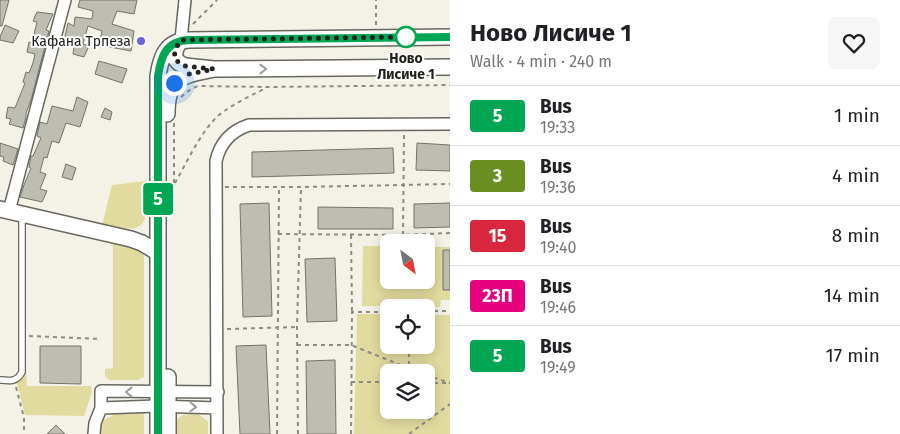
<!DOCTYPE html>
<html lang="en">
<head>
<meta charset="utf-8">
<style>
	:root { --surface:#fff; --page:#f6f6f6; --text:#202124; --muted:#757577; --line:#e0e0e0 }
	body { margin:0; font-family:"Fira Sans",sans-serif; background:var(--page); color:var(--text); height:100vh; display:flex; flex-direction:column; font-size:19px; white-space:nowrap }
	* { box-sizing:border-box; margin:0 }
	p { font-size:16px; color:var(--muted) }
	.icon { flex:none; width:28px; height:28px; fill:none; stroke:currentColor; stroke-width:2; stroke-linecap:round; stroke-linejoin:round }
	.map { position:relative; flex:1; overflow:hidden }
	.details { display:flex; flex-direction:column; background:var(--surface); width:450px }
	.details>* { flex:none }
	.badge { padding:0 10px; border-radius:4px; font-size:18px; line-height:32px }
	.needle { width:32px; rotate:148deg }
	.buttons { position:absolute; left:380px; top:234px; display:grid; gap:10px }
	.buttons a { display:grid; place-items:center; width:55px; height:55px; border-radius:8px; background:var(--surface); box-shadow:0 2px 12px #0003; font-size:25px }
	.you { position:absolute; width:25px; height:25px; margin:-12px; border:4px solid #fff; border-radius:50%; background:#1a73e8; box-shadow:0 0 0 8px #1a73e833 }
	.map>.badge { position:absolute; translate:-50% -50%; box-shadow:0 0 0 2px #fff }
	.round { display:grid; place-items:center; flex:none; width:52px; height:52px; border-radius:8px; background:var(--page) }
	.summary { display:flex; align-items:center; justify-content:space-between; height:85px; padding:0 20px }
	h1 { font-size:24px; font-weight:700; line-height:38px }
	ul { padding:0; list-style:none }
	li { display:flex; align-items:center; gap:15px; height:60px; padding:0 20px; border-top:1px solid var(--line) }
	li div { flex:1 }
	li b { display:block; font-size:19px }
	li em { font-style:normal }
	li .badge { min-width:55px; font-weight:700; text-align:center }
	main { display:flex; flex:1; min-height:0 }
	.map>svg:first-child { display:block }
</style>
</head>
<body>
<main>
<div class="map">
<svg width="450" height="434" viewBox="0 0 450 434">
	<rect width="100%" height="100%" fill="#f4f2e7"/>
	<path fill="#e2db9f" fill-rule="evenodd" d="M145 181C146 193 151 221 138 227 130 231 111 226 102 225L112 185Z
		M112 240 127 243 144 252V377L138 380H109L105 376V369L113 368V248Z
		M363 246H389V280H426V247H450V300H441L440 307 362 306Z
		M357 314H389V345H426V315H450V434H354ZM389 372H426V410H389Z
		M26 368 27 386H91L92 392 84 416 25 415 17 383 22 377Z
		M139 409 144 413V434H96L97 430 102 421 122 410Z
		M186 414C197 414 199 413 208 422V434H174C174 424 175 417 186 414Z"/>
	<path fill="#bebdb2" stroke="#747369" d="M0 0H9L2 26H0Z
		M80 0H137L134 14 117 11 112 24 134 31 131 51 99 45 102 31 88 26 83 44 89 46 84 57 73 54 75 39 65 36 68 23 74 26 75 17 92 19 93 11 78 7Z
		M37 12 53 14 46 30 49 31 31 100 26 113V117L23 128 9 124 11 119 6 118 8 107 15 108 25 83 23 82 26 72 29 73 33 63 35 54 27 52 29 42 32 43 37 22 33 21Z
		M5 25 19 31 13 43 0 40V37Z
		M99 61 127 69 122 83 95 74Z
		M77 97 88 102 80 127 66 123 59 143 52 141 47 158 44 157 40 172 46 174 40 189 47 191 42 202 20 197 24 185 31 168 29 167 31 156H33L41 138 37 136 40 122 47 124 52 106 73 111Z
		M105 108 112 112 110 120 101 117Z
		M0 143 18 149 13 165 3 161 4 157 0 156Z
		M417 143 450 145V171L416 170Z
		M393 148 394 173 252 177V152Z
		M66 164 76 168 72 180 62 177Z
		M269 203 272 316 243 317 240 204Z
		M450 203V227L414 228V204Z
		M318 207 393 208V229H318Z
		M443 250H450V290H443Z
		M335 258 337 321 307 322 305 259Z
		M266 345 270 434H240L236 346Z
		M40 346H81V384L40 383Z
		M335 360 336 434H307L306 361Z
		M56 425 65 434H47Z"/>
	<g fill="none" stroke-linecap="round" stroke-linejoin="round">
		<defs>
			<path id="lane" d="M0 380C10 381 17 382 22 372V215"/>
			<path id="street" d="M181 40 185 0
				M9 211 65 0
				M101 408 157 406 217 408
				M94 434 95 423 101 408V391L218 392
				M217 434 216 161C220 143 231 131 249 125L450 124"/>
			<path id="secondary" d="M181 40 176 48 174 57 179 63 185 66 214 69 450 67
				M167 114C167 76 182 76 214 69
				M0 209 131 239 142 243 157 252
				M168 377V434
				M158 434V76C161 56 166 41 189 40L450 37"/>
		</defs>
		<use href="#lane" stroke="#68675d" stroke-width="8"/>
		<use href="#street" stroke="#68675d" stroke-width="14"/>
		<use href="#secondary" stroke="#68675d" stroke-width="18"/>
		<path stroke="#8d8c84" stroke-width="2" stroke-dasharray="4 4" stroke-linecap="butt" d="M193 24 217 0
			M376 25V0
			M181 97 191 89 198 86 268 87 450 85
			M174 123V185
			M175 183C187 162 201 131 219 115 233 104 250 96 266 88
			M225 187H301L450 184
			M278 234 403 235 450 233
			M351 235 352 312
			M403 235 404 134
			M426 311H450
			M227 329 297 327
			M29 336 101 339
			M297 345H351L418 372
			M409 345V372
			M426 375 450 383
			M351 382H389
			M426 383H446
			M16 387 24 418V434
			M277 434 279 187
			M298 434 297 327 301 187
			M351 434 352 312H389
			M409 434 450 404"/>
		<use href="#lane" stroke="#fff" stroke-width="5.5"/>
		<use href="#street" stroke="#fff" stroke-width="11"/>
		<use href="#secondary" stroke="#fff" stroke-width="15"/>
	</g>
	<defs><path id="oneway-chevron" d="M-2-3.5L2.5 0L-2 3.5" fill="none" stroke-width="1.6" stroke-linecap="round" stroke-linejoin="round" transform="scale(1.25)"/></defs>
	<g stroke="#9c9c9a">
		<use href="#oneway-chevron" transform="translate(263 69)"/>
		<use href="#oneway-chevron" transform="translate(129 392) rotate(-180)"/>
		<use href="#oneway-chevron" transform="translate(193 407) rotate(2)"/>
	</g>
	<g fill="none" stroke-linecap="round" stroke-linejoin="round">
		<defs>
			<path id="line" d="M158 434V76C161 56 166 41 189 40L450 37"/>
		</defs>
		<use href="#line" stroke="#fff" stroke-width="11"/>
		<use href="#line" stroke="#00a651" stroke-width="8"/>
		<path stroke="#23221e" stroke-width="5" stroke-dasharray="0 9" d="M174 83 185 75 214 69 185 66 179 63 174 57 176 48 181 40 406 37"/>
	</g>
	<circle fill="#fff" stroke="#00a651" stroke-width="2.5" cx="406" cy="37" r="10"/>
	<circle fill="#6c63dd" stroke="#fff" stroke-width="2" cx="141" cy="41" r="5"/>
	<g text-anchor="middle" stroke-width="4" stroke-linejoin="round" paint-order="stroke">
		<g font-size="14" fill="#23221e" stroke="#fff" text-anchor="end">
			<text x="131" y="46">Кафана Трпеза</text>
		</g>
		<g font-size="14" font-weight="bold" fill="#23221e" stroke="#fff">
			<text x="406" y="63">Ново<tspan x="406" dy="16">Лисиче 1</tspan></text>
		</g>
	</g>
</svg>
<div class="buttons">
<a><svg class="needle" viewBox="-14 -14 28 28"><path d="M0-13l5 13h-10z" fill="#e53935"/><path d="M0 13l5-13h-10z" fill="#757577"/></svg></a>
<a><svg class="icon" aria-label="locate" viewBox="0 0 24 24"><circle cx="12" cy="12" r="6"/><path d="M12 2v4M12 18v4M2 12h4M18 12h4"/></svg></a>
<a><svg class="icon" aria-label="layers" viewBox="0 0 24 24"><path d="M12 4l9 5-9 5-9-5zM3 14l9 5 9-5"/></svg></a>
</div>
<div class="you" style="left:174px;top:83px"></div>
<b class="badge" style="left:158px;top:199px;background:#00a651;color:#fff">5</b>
</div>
<section class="details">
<div class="summary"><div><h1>Ново Лисиче 1</h1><p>Walk · 4 min · 240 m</p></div><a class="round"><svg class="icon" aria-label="heart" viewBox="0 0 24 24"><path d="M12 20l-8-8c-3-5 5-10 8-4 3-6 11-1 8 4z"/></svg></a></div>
<ul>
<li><span class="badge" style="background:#00a651;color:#fff">5</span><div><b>Bus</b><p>19:33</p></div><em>1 min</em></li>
<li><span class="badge" style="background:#6b8e23;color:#fff">3</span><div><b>Bus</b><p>19:36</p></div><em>4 min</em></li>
<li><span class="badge" style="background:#d7263d;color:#fff">15</span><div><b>Bus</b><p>19:40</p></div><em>8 min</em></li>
<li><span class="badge" style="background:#e6007e;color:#fff">23П</span><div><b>Bus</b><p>19:46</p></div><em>14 min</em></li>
<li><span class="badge" style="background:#00a651;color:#fff">5</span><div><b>Bus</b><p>19:49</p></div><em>17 min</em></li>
</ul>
</section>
</main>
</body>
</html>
